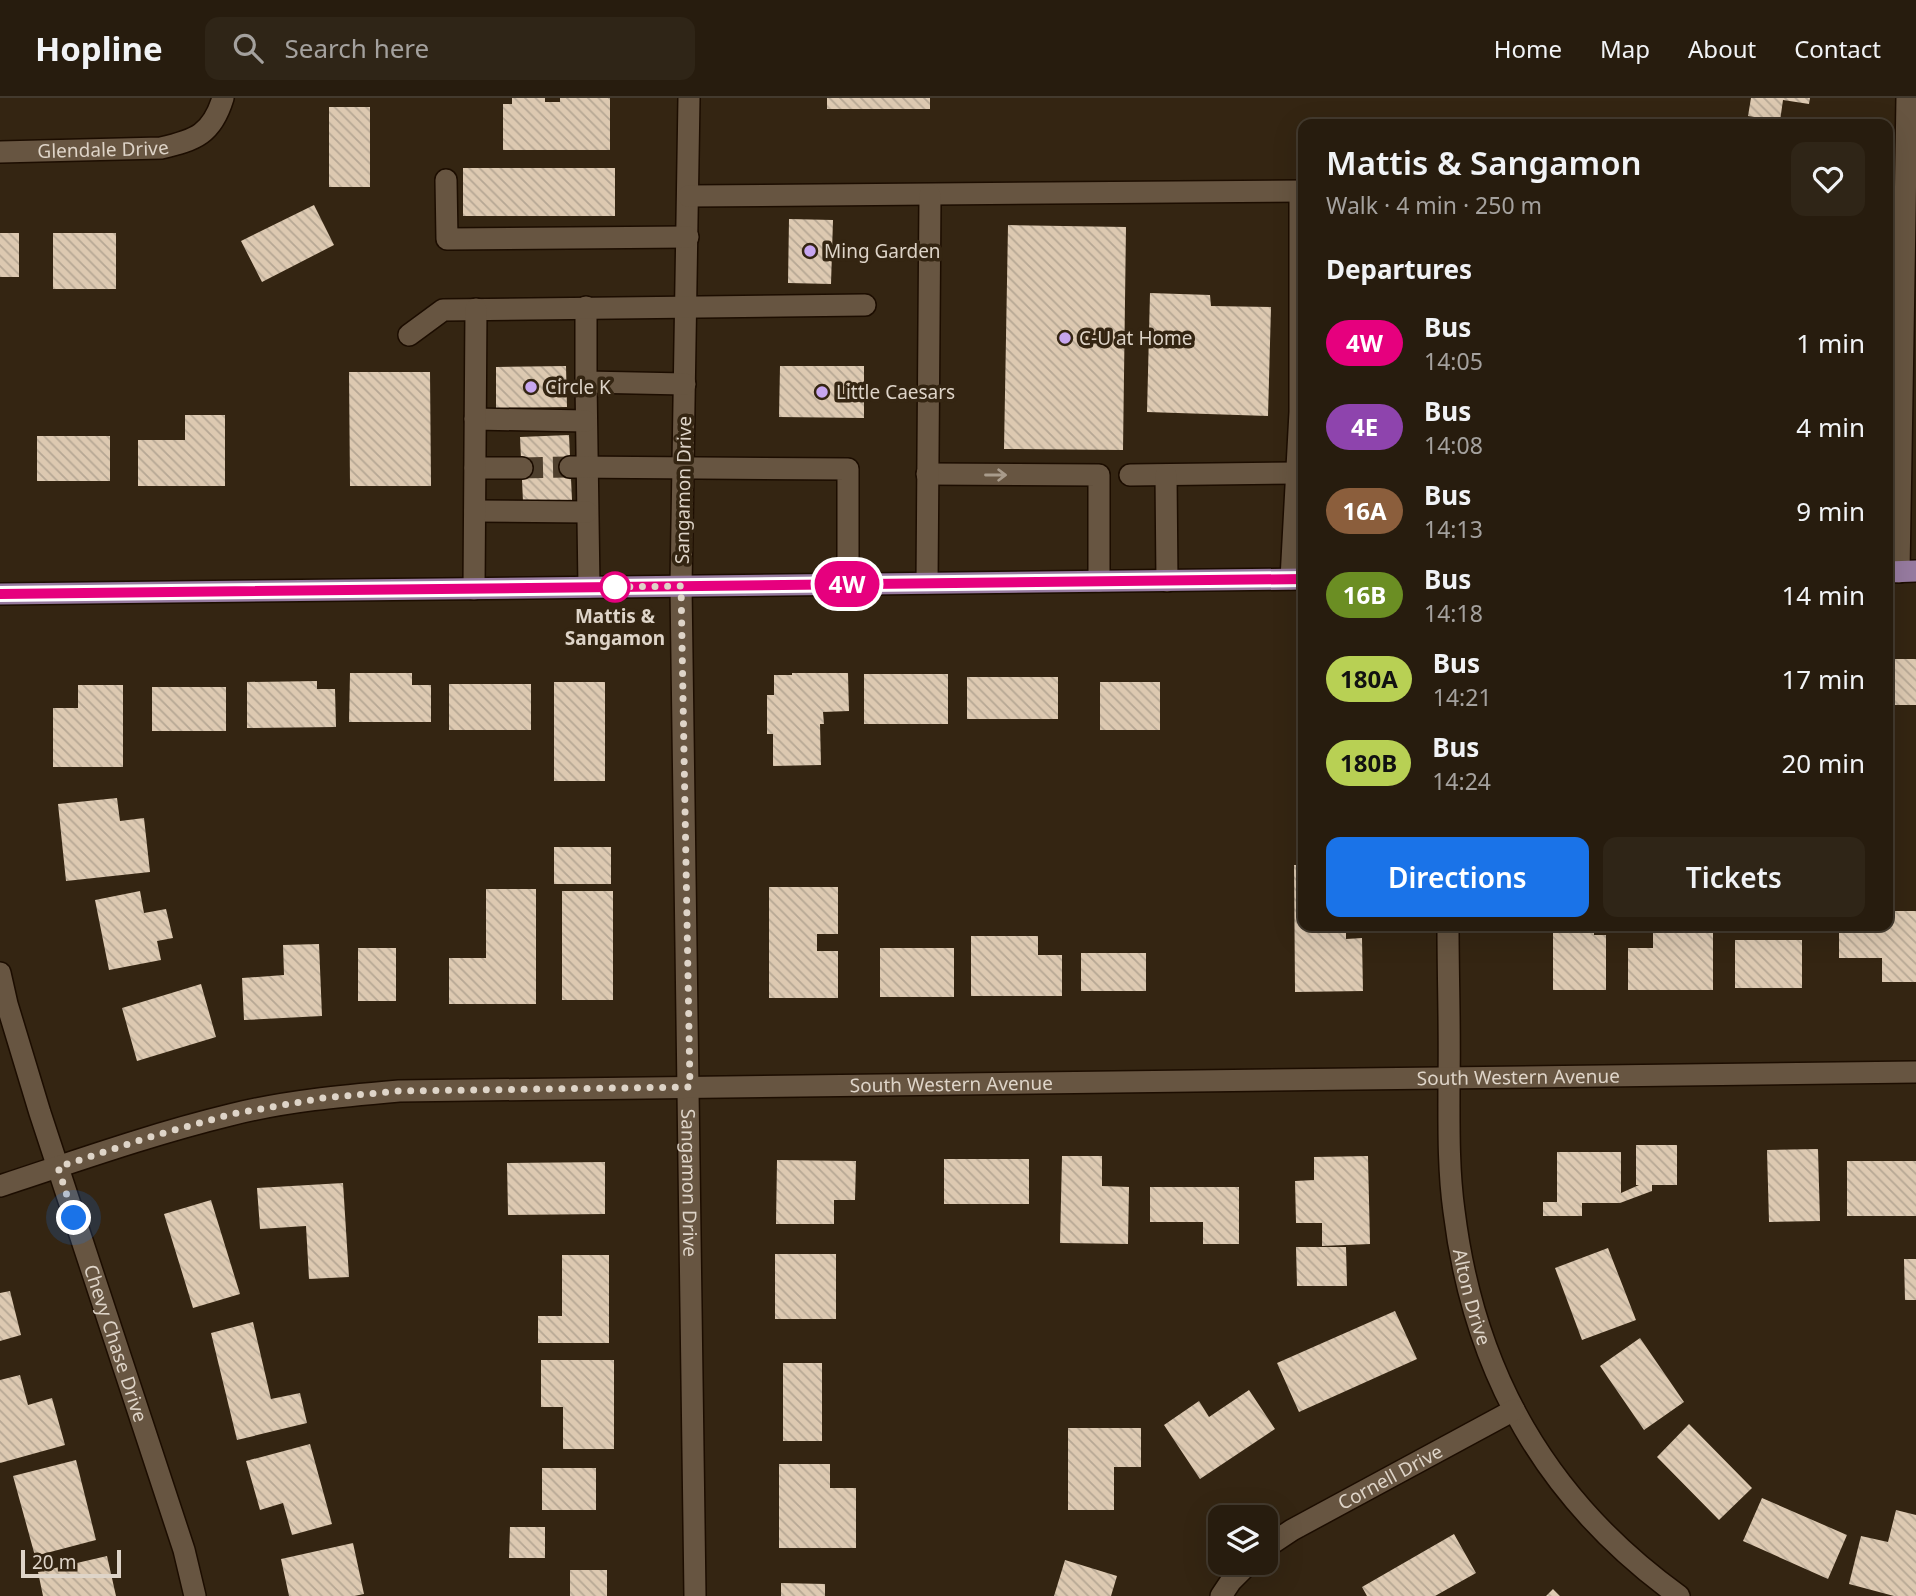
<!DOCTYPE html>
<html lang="en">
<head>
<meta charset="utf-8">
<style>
	:root { --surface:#271c0e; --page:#2f2517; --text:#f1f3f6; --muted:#a4a19e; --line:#433a2e; --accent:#1a73e8 }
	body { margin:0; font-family:"Noto Sans",sans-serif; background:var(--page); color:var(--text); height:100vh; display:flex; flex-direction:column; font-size:26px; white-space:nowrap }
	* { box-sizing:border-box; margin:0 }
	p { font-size:23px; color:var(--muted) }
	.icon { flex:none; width:38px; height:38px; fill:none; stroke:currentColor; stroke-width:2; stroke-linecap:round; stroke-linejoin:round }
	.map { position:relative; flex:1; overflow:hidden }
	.drawer { position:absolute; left:1298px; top:21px; width:595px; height:812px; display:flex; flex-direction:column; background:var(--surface); border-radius:14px; box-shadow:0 7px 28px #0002,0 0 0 2px var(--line) }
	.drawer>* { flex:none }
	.badge { padding:0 14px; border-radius:23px; font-size:24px; line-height:46px }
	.controls { position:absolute; left:1208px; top:1407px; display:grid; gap:14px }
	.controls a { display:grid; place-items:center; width:70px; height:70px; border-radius:14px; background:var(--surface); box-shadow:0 7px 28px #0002,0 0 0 2px var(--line); font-size:35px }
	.scale { position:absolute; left:21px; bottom:18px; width:100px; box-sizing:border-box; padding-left:7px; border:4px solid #ded4c8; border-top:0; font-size:19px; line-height:24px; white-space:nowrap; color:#ded4c8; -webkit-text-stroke:5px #342512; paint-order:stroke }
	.you { position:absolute; width:35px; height:35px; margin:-18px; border:5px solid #fff; border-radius:50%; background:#1a73e8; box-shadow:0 0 0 10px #1a73e833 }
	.map>.badge { position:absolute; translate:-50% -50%; box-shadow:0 0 0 4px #fff }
	h2 { padding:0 28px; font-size:26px; line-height:63px }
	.round { display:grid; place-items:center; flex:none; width:74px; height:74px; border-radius:14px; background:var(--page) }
	.overview { display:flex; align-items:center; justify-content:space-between; height:119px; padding:0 28px }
	h1 { font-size:33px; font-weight:600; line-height:52px }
	.primary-button { display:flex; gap:14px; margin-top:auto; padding:14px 28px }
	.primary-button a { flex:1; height:80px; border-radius:14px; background:var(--accent); color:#fff; font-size:28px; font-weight:600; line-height:80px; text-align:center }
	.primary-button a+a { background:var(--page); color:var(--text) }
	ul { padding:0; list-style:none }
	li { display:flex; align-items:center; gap:21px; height:84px; padding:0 28px }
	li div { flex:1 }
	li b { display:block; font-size:26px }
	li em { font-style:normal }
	li .badge { min-width:77px; font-weight:700; text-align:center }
	header { display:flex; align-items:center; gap:42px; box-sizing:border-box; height:98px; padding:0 35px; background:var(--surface); border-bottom:2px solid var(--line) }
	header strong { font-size:33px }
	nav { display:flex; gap:38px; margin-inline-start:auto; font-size:24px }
	.search { width:490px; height:63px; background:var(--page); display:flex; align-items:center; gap:18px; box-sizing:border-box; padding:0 24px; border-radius:14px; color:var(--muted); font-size:26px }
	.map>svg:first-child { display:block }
</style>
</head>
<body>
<header>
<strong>Hopline</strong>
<div class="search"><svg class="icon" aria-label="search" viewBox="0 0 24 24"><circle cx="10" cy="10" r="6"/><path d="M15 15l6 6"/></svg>Search here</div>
<nav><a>Home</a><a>Map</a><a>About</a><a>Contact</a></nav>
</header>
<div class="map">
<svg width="1916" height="1498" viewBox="0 0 1916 1498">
	<defs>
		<pattern id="building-back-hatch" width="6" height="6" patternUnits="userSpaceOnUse" patternTransform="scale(1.75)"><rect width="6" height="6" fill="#ddc9b1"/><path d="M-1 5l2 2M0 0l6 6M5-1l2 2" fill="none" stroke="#b6a794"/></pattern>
	</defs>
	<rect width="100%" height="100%" fill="#342512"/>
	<path fill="url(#building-back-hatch)" d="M512 0H545V4H560V0H610V52H503V6H512Z
		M827 0H930V11H827Z
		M1751 0H1810L1809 6 1783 2 1780 23 1748 18Z
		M329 9H370V89H329Z
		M463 70H615V118H463Z
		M314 107 334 147 262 184 241 143Z
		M789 121 833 122 831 186 788 185Z
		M1008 127 1126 129 1123 352 1004 351Z
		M0 135H19V179H0Z
		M53 135H116V191H53Z
		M1150 195 1210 197 1211 208 1271 209 1268 318 1147 314Z
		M566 268 567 309 496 310V269Z
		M780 268H864V320L779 319Z
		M349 274H430L431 388H350Z
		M185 317H225V388H138V342H185Z
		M569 337 572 402 523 404 520 339Z
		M37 338H110V383H37Z
		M1888 561H1916V607H1888Z
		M350 575H412V587H431V624H349Z
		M792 575H848L849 613 823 614 824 626H820L821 667 773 668V636H767V597H774V577H792Z
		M864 576H948V626H864Z
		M967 579H1058V621H967Z
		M317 583V591H335L336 629 247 630V584Z
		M554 584H605V683H554Z
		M1100 584H1160V632H1100Z
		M449 586H531V632H449Z
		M78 587H123V669H53V610H78Z
		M152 589H226V633H152Z
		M117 700 120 723 144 720 150 774 66 783 58 706Z
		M554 749H611V786H554Z
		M1294 767H1304V828H1346V841L1362 840 1363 893 1295 894Z
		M769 789H838V836H817V853H838V900H769Z
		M486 791H536V906H449V860H486Z
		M140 793 144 815 166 811 173 840 157 843 161 862 109 872 95 802Z
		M562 793H613V902H562Z
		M1888 813H1916V884H1882V860H1839V828H1888Z
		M1553 828H1594V837H1606V892H1553Z
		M1653 828H1713V892H1628V850H1653Z
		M971 838H1038V857H1062V898H971Z
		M1735 842H1802V890H1735Z
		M319 846 322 918 244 922 242 880 284 877 283 847Z
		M358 850H396V903H358Z
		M880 850H954V899H880Z
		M1081 855H1146V893H1081Z
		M201 886 216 939 137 963 122 910Z
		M1636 1047H1677V1087H1652V1093L1620 1105H1582V1118H1543V1104H1557V1054H1621V1095L1639 1087H1636Z
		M1818 1051 1820 1123 1769 1124 1767 1052Z
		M1062 1058H1102V1088L1129 1089 1128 1146 1060 1145Z
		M1368 1058 1370 1146 1322 1148V1125H1296L1295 1083 1314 1082V1059Z
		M944 1061H1029V1106H944Z
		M777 1062 856 1063 855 1102H834V1126H776Z
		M1847 1063H1916V1118H1847Z
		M605 1064V1116L508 1117 507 1065Z
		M343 1085 349 1179 309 1181 306 1128 260 1131 257 1090Z
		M1150 1089H1239V1146H1203V1124H1150Z
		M211 1102 240 1196 193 1210 164 1116Z
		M1296 1149H1346L1347 1188H1297Z
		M1608 1150 1636 1222 1582 1242 1555 1170Z
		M775 1156H836V1221H775Z
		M562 1157H609V1245H538V1218H562Z
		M1904 1161H1916V1202H1905Z
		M10 1193 21 1237 0 1243V1195Z
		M1395 1213 1417 1261 1299 1314 1277 1265Z
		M253 1224 271 1301 300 1295 307 1325 237 1342 211 1235Z
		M1640 1240 1684 1304 1644 1332 1600 1268Z
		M541 1262H614V1351H563V1309H541Z
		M783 1265H822V1343H783Z
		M20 1277 28 1307 52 1300 65 1347 0 1365V1282Z
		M1249 1292 1275 1331 1200 1381 1164 1327 1199 1303 1209 1319Z
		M1689 1326 1752 1390 1719 1422 1657 1359Z
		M1068 1330H1141V1369H1114V1412H1068Z
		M310 1346 332 1426 292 1437 283 1405 260 1412 246 1363Z
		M76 1362 96 1442 35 1458 13 1378Z
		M779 1366H830V1390H856V1450H779Z
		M542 1370H596V1412H542Z
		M1762 1400 1847 1437 1828 1481 1743 1443Z
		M1896 1412 1916 1417V1498H1894L1849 1486 1861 1438 1888 1444Z
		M510 1429H545V1460H509Z
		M1454 1436 1476 1475 1435 1498H1367L1362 1489Z
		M353 1445 364 1496 354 1498H289L281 1461Z
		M107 1458 116 1498H43L38 1474Z
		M1065 1462 1117 1478 1111 1498H1054Z
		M570 1472H607V1498H570Z
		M781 1485 825 1486V1498H781Z
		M1553 1491 1560 1498H1546Z"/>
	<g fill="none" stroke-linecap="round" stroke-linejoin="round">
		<path stroke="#4e3f2d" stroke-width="21" stroke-dasharray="21 10" stroke-linecap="butt" d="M522 370 570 369"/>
		<defs>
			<g id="minor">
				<path id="s1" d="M689 0 681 488 695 1498"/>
				<path id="s2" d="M0 54 161 50C196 42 212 36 223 0"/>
				<path d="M446 82 447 141 688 139"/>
				<path d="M688 98 1304 93"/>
				<path d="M586 209V284L685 286"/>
				<path d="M409 237 443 212 865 207"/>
				<path d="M586 284 589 489"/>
				<path d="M475 321 586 323"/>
				<path d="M570 369 848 371V486"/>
				<path d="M475 370H522"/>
				<path d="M927 376 1099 377V483"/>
				<path d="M1130 377 1297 375"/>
				<path d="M1166 377 1167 483"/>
				<path d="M475 413 587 414"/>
				<path d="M1899 474 1907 0"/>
				<path d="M1291 481 1300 314V93"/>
				<path d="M927 485 930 97"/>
				<path d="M474 491 476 211"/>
				<path id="s3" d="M1448 828C1448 879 1450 930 1449 981 1449 1025 1448 1070 1454 1113 1474 1275 1546 1402 1679 1498"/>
				<path id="s4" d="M0 875 7 906 40 1015 184 1452 195 1498"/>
				<path id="s5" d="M0 1088C76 1063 152 1036 230 1017 285 1003 342 998 399 993L1916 974"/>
				<path id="s6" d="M1265 1450 1292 1432 1514 1312"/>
				<path d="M1221 1498 1231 1483 1249 1465"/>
			</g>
			<path id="major" d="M1888 474 1916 473
				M0 496 1304 481"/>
		</defs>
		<use href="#minor" stroke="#1c0d00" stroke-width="24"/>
		<use href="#major" stroke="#1c0d00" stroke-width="24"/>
		<use href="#minor" stroke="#675541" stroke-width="21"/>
		<use href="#major" stroke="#977ba0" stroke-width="21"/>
	</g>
	<defs><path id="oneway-shaft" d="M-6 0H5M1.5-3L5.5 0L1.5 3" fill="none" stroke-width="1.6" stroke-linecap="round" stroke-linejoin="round" transform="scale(1.75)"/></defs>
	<use stroke="#a89b8b" href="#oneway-shaft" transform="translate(996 377)"/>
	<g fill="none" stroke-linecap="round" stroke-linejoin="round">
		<defs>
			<path id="line" d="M0 496 1304 481"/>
		</defs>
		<use href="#line" stroke="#fff" stroke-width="16"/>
		<use href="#line" stroke="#e6007e" stroke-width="10"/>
		<path stroke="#ded4c8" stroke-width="7" stroke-dasharray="0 12.6" d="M74 1120 58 1069 153 1038 232 1016 323 1000 399 993 690 989 681 488 612 489H615"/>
	</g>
	<g fill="#c7a6ef" stroke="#342512" stroke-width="2.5">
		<circle cx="810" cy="153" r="7"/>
		<circle cx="1065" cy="240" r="7"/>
		<circle cx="531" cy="289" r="7"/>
		<circle cx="822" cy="294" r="7"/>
	</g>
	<circle fill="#fff" stroke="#e6007e" stroke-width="3.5" cx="615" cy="489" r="14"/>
	<g text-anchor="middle" stroke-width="7" stroke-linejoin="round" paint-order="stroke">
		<g font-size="19" fill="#ded4c8" stroke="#342512">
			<text dy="7" stroke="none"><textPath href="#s2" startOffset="103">Glendale Drive</textPath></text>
			<text transform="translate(683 392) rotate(-89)" y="7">Sangamon Drive</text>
			<text dy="7" stroke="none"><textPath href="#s5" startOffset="1531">South Western Avenue</textPath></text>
			<text dy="7" stroke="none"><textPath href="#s5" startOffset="964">South Western Avenue</textPath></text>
			<text dy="7" stroke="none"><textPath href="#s1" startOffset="1085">Sangamon Drive</textPath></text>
			<text dy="7" stroke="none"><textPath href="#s3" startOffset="373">Alton Drive</textPath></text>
			<text dy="7" stroke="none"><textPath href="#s4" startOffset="388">Chevy Chase Drive</textPath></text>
			<text dy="7" stroke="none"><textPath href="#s6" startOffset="144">Cornell Drive</textPath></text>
		</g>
		<g font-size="19" fill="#ded4c8" stroke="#342512" text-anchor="start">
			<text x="824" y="160">Ming Garden</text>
			<text x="1079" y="247">C-U at Home</text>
			<text x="545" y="296">Circle K</text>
			<text x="836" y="301">Little Caesars</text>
		</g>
		<g font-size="19" font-weight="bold" fill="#ded4c8" stroke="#342512">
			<text x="615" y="525">Mattis &amp;<tspan x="615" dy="22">Sangamon</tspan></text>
		</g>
	</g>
</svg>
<div class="controls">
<a><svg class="icon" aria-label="layers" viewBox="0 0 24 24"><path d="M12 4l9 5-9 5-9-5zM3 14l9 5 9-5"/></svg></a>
</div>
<div class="scale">20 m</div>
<div class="you" style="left:74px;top:1120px"></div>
<b class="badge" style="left:847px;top:486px;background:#e6007e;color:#fff">4W</b>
<section class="drawer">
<div class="overview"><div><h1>Mattis &amp; Sangamon</h1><p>Walk · 4 min · 250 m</p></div><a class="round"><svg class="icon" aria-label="heart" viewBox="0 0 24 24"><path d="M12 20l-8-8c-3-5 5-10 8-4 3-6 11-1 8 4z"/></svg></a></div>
<h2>Departures</h2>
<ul>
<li><span class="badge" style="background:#e6007e;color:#fff">4W</span><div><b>Bus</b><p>14:05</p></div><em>1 min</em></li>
<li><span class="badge" style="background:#8e44ad;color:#fff">4E</span><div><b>Bus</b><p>14:08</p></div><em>4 min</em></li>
<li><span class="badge" style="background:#8b5e3c;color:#fff">16A</span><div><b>Bus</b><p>14:13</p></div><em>9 min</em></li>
<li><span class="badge" style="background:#6b8e23;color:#fff">16B</span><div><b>Bus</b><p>14:18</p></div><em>14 min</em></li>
<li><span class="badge" style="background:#b8d054;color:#111">180A</span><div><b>Bus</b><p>14:21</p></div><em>17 min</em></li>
<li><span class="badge" style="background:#b8d054;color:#111">180B</span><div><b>Bus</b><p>14:24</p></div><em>20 min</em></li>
</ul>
<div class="primary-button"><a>Directions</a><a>Tickets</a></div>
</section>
</div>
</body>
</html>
